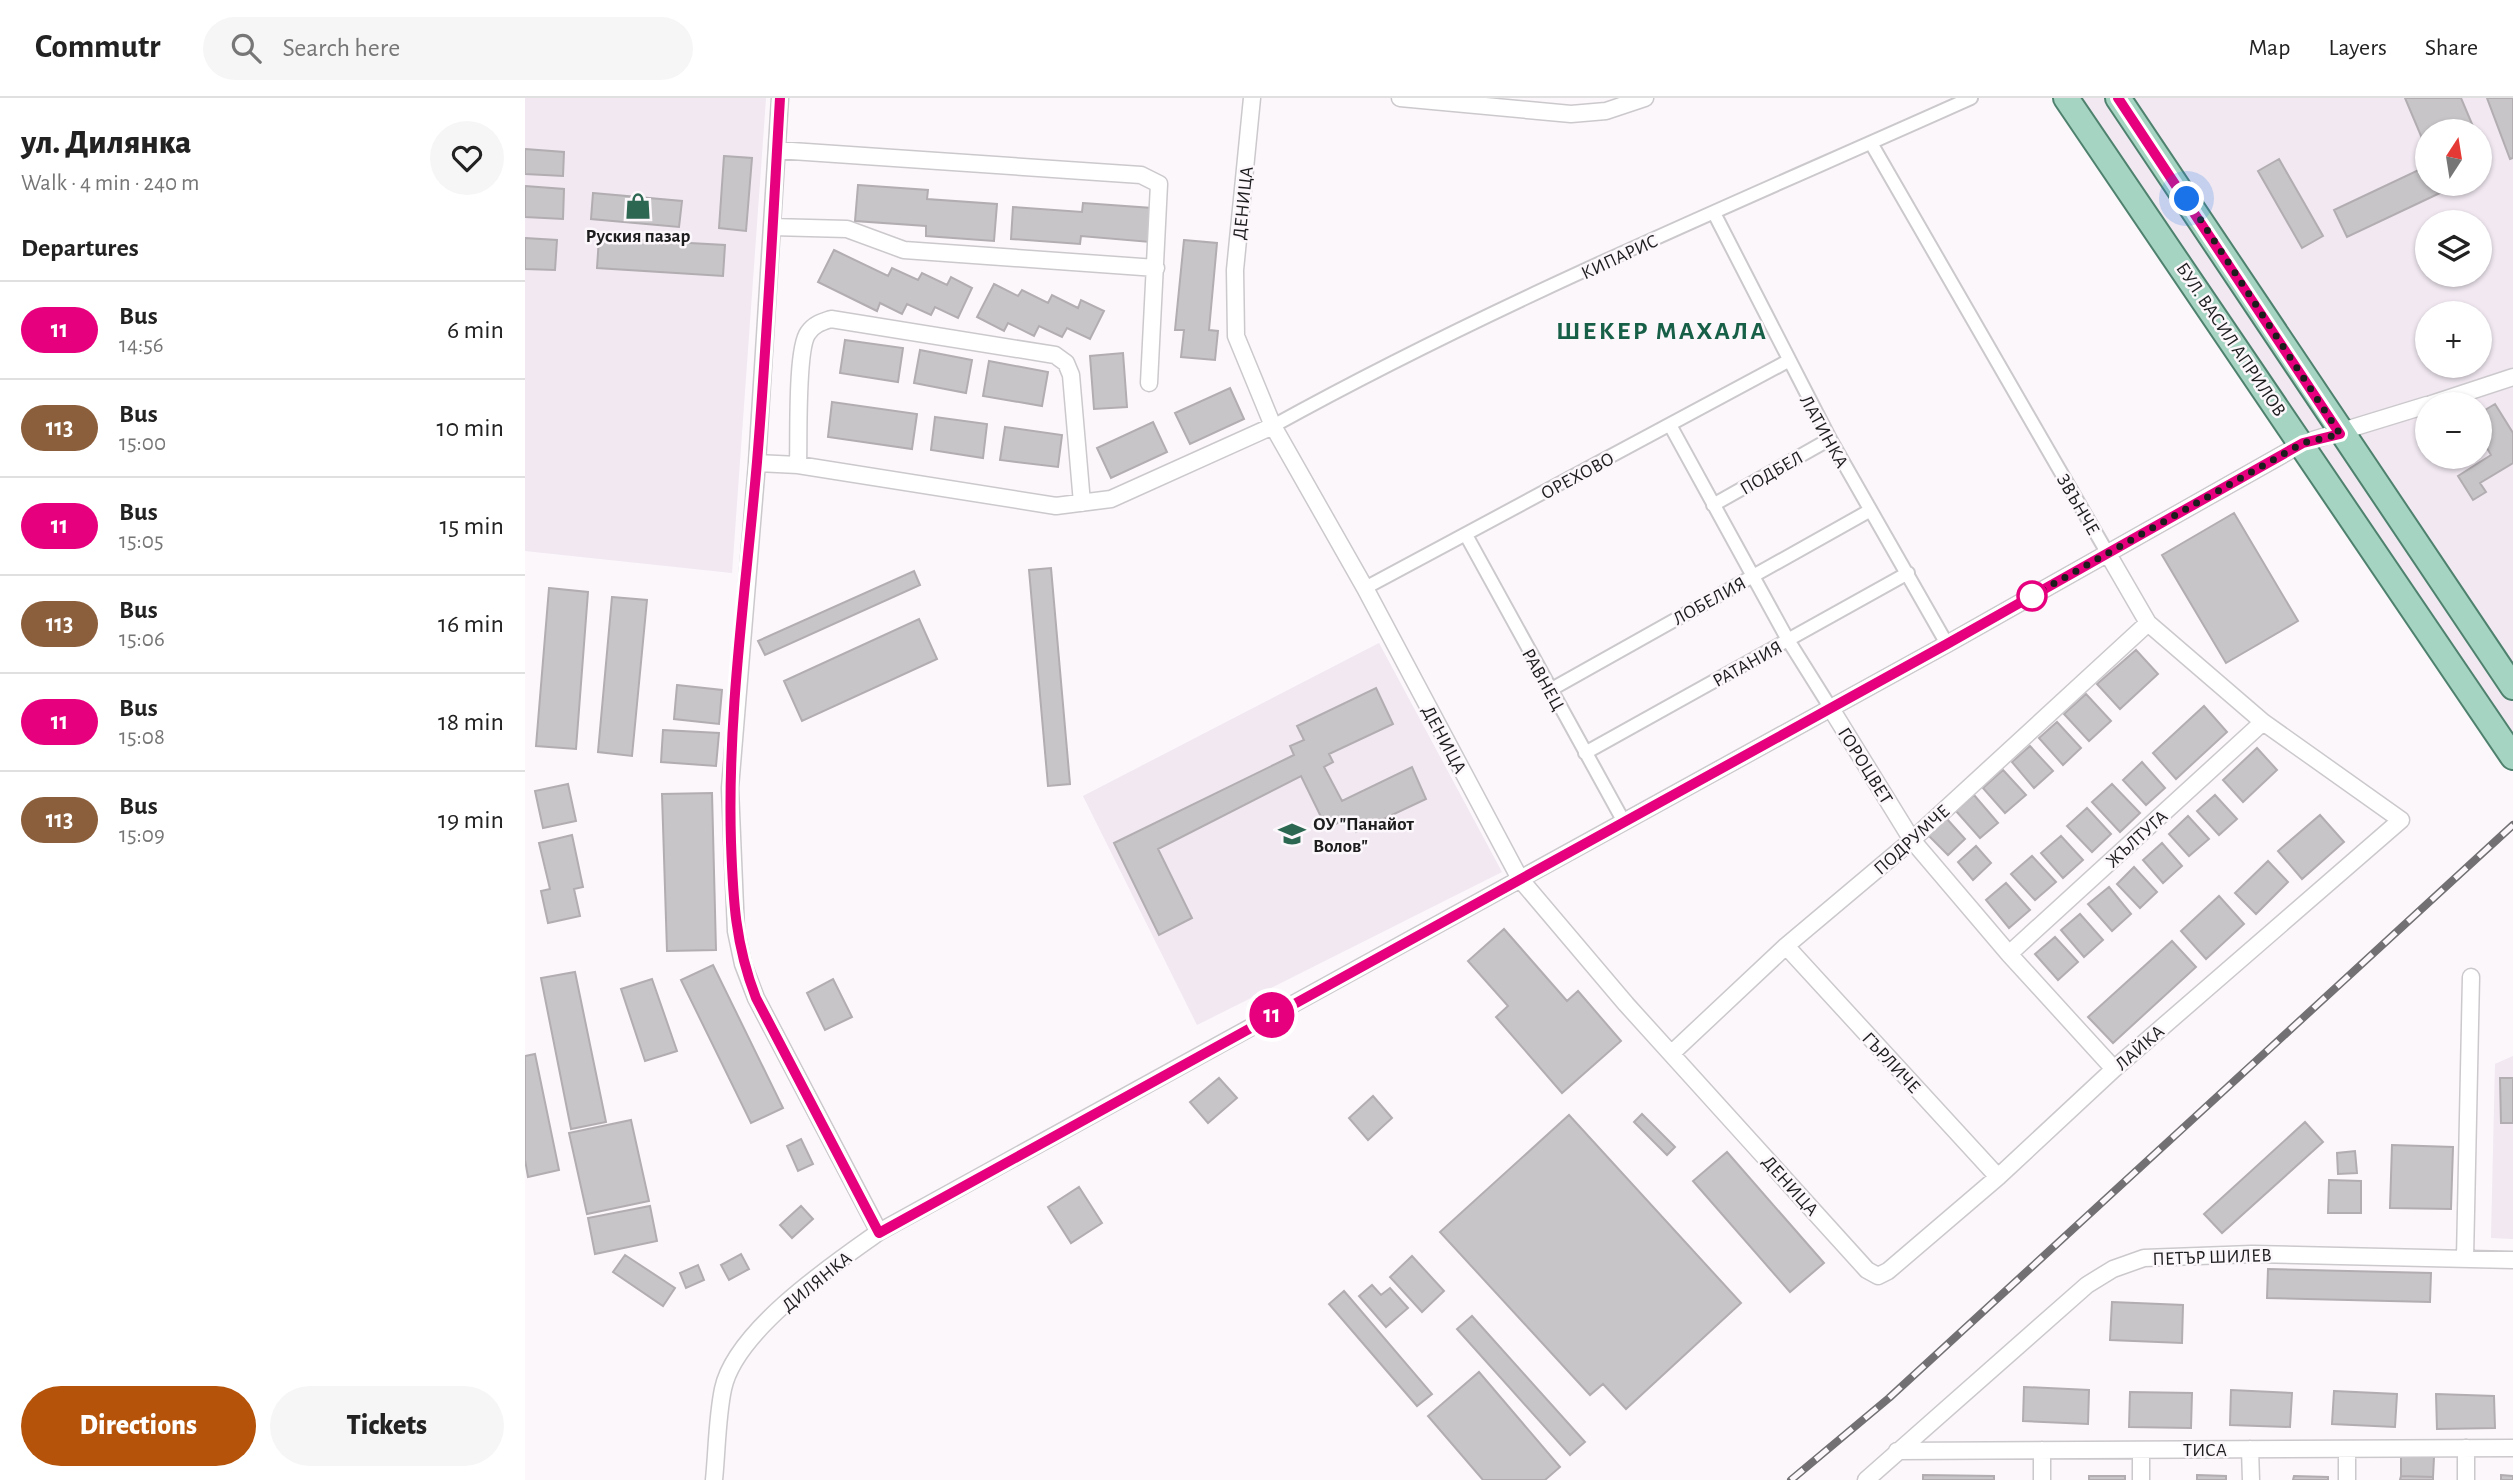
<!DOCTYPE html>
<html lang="en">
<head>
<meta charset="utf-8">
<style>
	:root { --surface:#fff; --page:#f6f6f6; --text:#222; --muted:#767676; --line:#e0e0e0; --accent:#b45309 }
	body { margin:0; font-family:"Alegreya Sans",sans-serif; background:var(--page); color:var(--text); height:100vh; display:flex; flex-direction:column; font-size:26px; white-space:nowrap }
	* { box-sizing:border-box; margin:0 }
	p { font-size:23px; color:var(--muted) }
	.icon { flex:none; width:38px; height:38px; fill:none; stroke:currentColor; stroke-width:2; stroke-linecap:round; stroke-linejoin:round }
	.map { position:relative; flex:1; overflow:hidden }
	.drawer { display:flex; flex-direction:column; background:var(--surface); width:525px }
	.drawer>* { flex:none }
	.badge { padding:0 14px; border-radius:23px; font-size:24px; line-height:46px }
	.needle { width:46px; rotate:12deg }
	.fabs { position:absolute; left:1890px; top:21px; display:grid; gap:14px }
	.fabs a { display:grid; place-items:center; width:77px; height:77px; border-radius:50%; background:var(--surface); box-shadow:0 2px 5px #0004; font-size:35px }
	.you { position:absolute; width:35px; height:35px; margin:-18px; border:5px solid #fff; border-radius:50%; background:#1a73e8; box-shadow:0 0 0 10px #1a73e833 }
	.map>.badge { position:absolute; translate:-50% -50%; box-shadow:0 0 0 4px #fff }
	h2 { padding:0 21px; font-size:26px; line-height:63px }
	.round { display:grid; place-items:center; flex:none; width:74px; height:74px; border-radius:37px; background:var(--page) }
	.overview { display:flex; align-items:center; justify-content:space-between; height:119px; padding:0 21px }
	h1 { font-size:33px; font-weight:800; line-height:52px }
	.action { display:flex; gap:14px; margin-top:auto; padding:14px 21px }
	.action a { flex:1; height:80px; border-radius:42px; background:var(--accent); color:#fff; font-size:28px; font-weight:800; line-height:80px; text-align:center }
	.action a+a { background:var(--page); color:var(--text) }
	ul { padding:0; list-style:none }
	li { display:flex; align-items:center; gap:21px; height:98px; padding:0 21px; border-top:2px solid var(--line) }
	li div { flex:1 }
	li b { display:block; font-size:26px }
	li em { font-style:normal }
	li .badge { min-width:77px; font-weight:700; text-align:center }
	header { display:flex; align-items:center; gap:42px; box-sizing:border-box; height:98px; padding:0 35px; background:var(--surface); border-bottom:2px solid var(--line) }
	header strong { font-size:33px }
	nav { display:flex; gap:38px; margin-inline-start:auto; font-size:24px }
	.search { width:490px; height:63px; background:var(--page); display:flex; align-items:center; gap:18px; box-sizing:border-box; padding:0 24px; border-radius:38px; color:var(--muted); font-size:26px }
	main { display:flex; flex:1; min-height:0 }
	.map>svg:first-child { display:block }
</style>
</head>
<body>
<header>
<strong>Commutr</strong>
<div class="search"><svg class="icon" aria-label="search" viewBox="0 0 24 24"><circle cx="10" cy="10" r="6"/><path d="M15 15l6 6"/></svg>Search here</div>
<nav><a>Map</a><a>Layers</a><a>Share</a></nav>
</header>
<main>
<section class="drawer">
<div class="overview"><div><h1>ул. Дилянка</h1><p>Walk · 4 min · 240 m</p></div><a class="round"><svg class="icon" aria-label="heart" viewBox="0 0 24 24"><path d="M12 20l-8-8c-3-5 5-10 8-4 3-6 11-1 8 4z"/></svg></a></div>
<h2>Departures</h2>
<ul>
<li><span class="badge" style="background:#e6007e;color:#fff">11</span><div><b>Bus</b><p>14:56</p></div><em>6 min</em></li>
<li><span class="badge" style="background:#8b5e3c;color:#fff">113</span><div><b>Bus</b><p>15:00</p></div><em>10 min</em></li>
<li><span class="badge" style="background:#e6007e;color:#fff">11</span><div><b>Bus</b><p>15:05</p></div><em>15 min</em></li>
<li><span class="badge" style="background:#8b5e3c;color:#fff">113</span><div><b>Bus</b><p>15:06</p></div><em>16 min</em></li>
<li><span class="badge" style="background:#e6007e;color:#fff">11</span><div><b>Bus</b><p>15:08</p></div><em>18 min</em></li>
<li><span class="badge" style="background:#8b5e3c;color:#fff">113</span><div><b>Bus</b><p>15:09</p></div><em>19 min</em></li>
</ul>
<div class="action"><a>Directions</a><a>Tickets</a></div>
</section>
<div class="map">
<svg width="1988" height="1382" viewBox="0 0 1988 1382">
	<rect width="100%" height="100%" fill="#fbf7fb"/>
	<path fill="#f1e8f1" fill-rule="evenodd" d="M0 0H241L207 475 0 453Z
		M1545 0H1988V672L1614 113ZM1902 33H1955V86H1902ZM1902 124H1955V177H1902ZM1902 215H1955V268H1902ZM1902 306H1955V359H1902Z
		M854 545 977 774 672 927 558 698Z
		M1988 958V1141L1966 1140 1970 966Z"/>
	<path fill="#c8c5c8" stroke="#b1adb0" stroke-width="2" d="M1880 0H1936L1950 33H1902V52Z
		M1962 0H1988V60L1985 61Z
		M0 51 39 54 38 78 0 76Z
		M199 58 227 60 221 133 194 130Z
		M1955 60 1961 73 1955 76Z
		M1754 61 1798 138 1777 150 1733 73Z
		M1902 68V86H1934L1822 139 1809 112Z
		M333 87 403 92 402 101 472 106 469 143 401 138V128L330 123Z
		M0 88 39 91 38 121 0 119Z
		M68 95 157 103 154 129 66 121Z
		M558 105 627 110 625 144 556 138 555 146 486 141 488 109 557 114Z
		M0 140 32 142 30 172 0 171Z
		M74 140 200 147 198 178 72 170Z
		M659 142 692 145 684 232 693 233 690 262 656 259 659 232H650Z
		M309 152 363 178 367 170 393 182 397 175 422 187 426 179 447 190 433 220 410 209 406 217 382 206 377 216 355 205 352 213 293 184Z
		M469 186 493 198 497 192 523 205 527 197 553 210 556 202 579 213 565 241 542 230 537 239 514 228 509 238 483 225 479 233 452 219Z
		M320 242 378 250 373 284 315 275Z
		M395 252 447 262 441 295 389 285Z
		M598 255 602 309 569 311 565 258Z
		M464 263 523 274 517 308 458 298Z
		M705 290 719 321 665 346 650 315Z
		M307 304 392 316 387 351 303 339Z
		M1970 306 1988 335V365L1955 385 1961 394 1948 402 1933 378 1966 357 1955 338V315Z
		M410 319 462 326 458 360 406 352Z
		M628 324 642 354 586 380 572 350Z
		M480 329 537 337 533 369 475 362Z
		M1709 415 1773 523 1701 565 1637 457Z
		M526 470 545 686 523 688 504 472Z
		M389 473 395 487 240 557 233 543Z
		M24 490 63 494 51 651 11 648Z
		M87 499 122 502 107 658 73 654Z
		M394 521 412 561 277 623 259 583Z
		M1611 552 1633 576 1595 611 1572 586Z
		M152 587 197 592 194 626 149 621Z
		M851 590 868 626 804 656 808 664 799 669 817 703 887 669 901 701 831 734 823 719 802 731 776 678 633 751 667 820 634 837 589 745 769 657 765 648 779 642 772 628Z
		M1561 596 1586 623 1564 643 1539 616Z
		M1679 608 1702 634 1651 681 1628 655Z
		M1532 624 1556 650 1538 667 1514 640Z
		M138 632 194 635 191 668 136 664Z
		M1505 648 1528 673 1509 690 1487 664Z
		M1732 650 1752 672 1718 704 1698 682Z
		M1617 664 1640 690 1621 707 1598 682Z
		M1478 672 1501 697 1480 715 1458 690Z
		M43 686 51 723 18 730 10 693Z
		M1587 686 1615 715 1595 734 1567 704Z
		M187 695 191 852 142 853 137 696Z
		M1449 697 1473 725 1455 740 1431 713Z
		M1690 697 1712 721 1694 737 1672 713Z
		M1562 710 1586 736 1567 754 1542 728Z
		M1795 717 1819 744 1777 781 1753 753Z
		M1663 718 1684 741 1664 758 1644 736Z
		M1422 721 1440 741 1423 757 1404 738Z
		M47 737 58 789 49 791 55 818 23 825 16 793 25 791 14 745Z
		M1536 738 1558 762 1538 780 1516 755Z
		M1637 745 1657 768 1638 785 1618 762Z
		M1451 748 1466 765 1448 782 1433 764Z
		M1507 758 1531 784 1510 802 1486 776Z
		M1743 763 1763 784 1731 816 1710 795Z
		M1609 769 1632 794 1615 810 1592 786Z
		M1481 785 1505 812 1484 830 1461 802Z
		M1584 789 1606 816 1587 833 1563 806Z
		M1694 798 1719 826 1681 861 1656 833Z
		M1555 816 1578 842 1559 859 1536 832Z
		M979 831 1042 903 1053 893 1096 943 1037 995 971 919 983 908 943 863Z
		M1530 839 1553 864 1533 882 1510 856Z
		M1647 843 1671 869 1588 945 1563 919Z
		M188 867 258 1010 226 1025 156 882Z
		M50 874 81 1024 46 1031 16 880Z
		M127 881 152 953 120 963 96 891Z
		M308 881 327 919 300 932 282 895Z
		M10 956 34 1072 3 1079 0 1062V958Z
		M694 980 712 1000 683 1025 665 1004Z
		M1975 980H1988V1025H1976Z
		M848 998 867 1020 843 1042 824 1020Z
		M1117 1016 1150 1049 1142 1057 1109 1024Z
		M1044 1017 1216 1205 1101 1311 1078 1286 1065 1297 915 1134Z
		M106 1022 124 1103 62 1116 44 1035Z
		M1780 1024 1798 1044 1697 1135 1679 1116Z
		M276 1041 288 1066 273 1073 262 1048Z
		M1867 1047 1928 1049 1926 1111 1865 1110Z
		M1830 1053 1832 1075 1813 1076 1812 1055Z
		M1202 1054 1299 1165 1265 1194 1168 1083Z
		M1804 1082 1836 1083V1115H1803Z
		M554 1089 577 1125 546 1145 523 1109Z
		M125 1108 132 1143 70 1156 63 1120Z
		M276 1108 288 1121 267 1140 255 1127Z
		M216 1156 224 1171 204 1182 196 1167Z
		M100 1157 150 1190 138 1208 88 1174Z
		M887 1158 919 1193 897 1214 865 1179Z
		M173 1167 179 1182 161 1190 155 1175Z
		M1743 1171 1906 1175 1905 1204 1742 1200Z
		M847 1187 856 1197 865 1190 883 1210 861 1229 834 1198Z
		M819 1193 907 1296 892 1308 804 1206Z
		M1587 1204 1658 1207 1657 1245 1585 1242Z
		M947 1218 1060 1344 1045 1357 932 1231Z
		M954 1274 1035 1369 1020 1382H958L903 1318Z
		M1499 1289 1564 1292 1563 1326 1498 1323Z
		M1706 1292 1767 1295 1765 1329 1705 1327Z
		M1809 1293 1872 1296 1870 1329 1807 1326Z
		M1605 1294 1667 1295 1666 1330 1604 1329Z
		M1911 1296 1969 1298 1970 1330 1912 1331Z
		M1876 1359H1909L1908 1379 1876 1378Z
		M1398 1377 1469 1378V1382H1398Z
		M1672 1377 1701 1378V1382H1672Z
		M1976 1377 1988 1378V1382H1976Z
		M1564 1378H1600V1382H1564Z
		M1769 1378 1803 1379V1382H1768Z
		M1876 1378 1908 1379V1382H1875Z"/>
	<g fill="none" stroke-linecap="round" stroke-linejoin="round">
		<defs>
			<path id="pedestrian" d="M1346 45 1583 456
				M1189 115 1305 341 1422 546
				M1145 327 1263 542 1305 609
				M748 328C972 204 1212 105 1446 0
				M1188 407 1305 341
				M941 437 1099 724
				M840 490 1263 263
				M1025 592 1344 413
				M1060 655 1383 475"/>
			<path id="minor" d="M255 0 232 365 205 690 211 833 218 866 231 900 354 1134
				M727 0 710 172 711 238 748 328 840 490 995 781 1101 906 1342 1172 1353 1178 1363 1173 1473 1079 1589 971 1876 722 1738 624 1623 525 1583 456
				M875 0 1046 16 1081 13 1120 0
				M252 52 616 77 634 86 624 285
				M247 129 322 131 379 152 631 170
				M1906 306 1988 279
				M232 365 273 367 531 408 586 401 748 328
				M273 367C274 342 271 251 283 235 289 226 297 224 306 221L530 257 541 265 546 277 557 405
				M1305 609 1387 742 1484 856 1589 971
				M1261 848 1473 1079
				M1484 856 1738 624
				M1147 955 1261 848 1387 742 1623 525
				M1940 1160 1946 879
				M1725 1351 1726 1382
				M1822 1351V1382
				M1517 1352V1382
				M1616 1352V1382
				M1372 1353 1988 1350
				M189 1382C192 1352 192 1320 198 1291 210 1233 307 1167 354 1134L1422 546 1778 345 1902 307
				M1341 1382 1562 1187 1588 1171 1619 1160 1727 1156 1988 1162
				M1941 1382V1350"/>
			<path id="primary" d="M1541 0 1988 659
				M1593 0 1988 589"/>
		</defs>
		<use href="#pedestrian" stroke="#ccc9cc" stroke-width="16"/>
		<use href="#minor" stroke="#ccc9cc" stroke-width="19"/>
		<use href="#primary" stroke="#4f826e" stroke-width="28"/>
		<use href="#pedestrian" stroke="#fff" stroke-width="12"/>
		<use href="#minor" stroke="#fff" stroke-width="16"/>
		<use href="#primary" stroke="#a6d4c2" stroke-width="24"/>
		<defs>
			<path id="rail" d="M1266 1382 1364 1300 1988 727"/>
		</defs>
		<use href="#rail" stroke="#727072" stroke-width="8"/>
		<use href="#rail" stroke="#fbf7fb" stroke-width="5" stroke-dasharray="16" stroke-linecap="butt"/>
	</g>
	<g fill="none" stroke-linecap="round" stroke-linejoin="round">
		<defs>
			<path id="line" d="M255 0C248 121 242 243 232 364 221 491 202 617 206 744 208 801 210 846 231 900L354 1135 1422 546 1778 345 1815 336 1593 0"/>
		</defs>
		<use href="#line" stroke="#fff" stroke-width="16"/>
		<use href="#line" stroke="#e6007e" stroke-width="10"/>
		<path stroke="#1e1d1e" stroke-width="7" stroke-dasharray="0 12.6" d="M1507 498 1778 345 1815 336 1662 101"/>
	</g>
	<defs>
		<symbol id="shop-bare" viewBox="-9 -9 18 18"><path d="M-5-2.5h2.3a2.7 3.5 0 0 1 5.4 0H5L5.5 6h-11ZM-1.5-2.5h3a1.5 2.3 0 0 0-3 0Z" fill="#2c6751" stroke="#fbf7fb" stroke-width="2.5" paint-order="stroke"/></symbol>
		<symbol id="school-bare" viewBox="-9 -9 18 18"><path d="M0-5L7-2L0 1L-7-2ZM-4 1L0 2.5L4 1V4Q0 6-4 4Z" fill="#2c6751" stroke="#fbf7fb" stroke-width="2.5" paint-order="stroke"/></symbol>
	</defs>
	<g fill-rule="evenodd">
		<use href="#shop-bare" x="94" y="89" width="38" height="38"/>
		<use href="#school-bare" x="748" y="717" width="38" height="38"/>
	</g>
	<circle fill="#fff" stroke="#e6007e" stroke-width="3.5" cx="1507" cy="498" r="14"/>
	<g text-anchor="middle" stroke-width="5" stroke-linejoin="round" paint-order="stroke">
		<g font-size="19" fill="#1e1d1e" stroke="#fbf7fb">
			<text transform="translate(717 105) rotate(-84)" y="7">ДЕНИЦА</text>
			<text transform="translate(1094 158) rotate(-25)" y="7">КИПАРИС</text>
			<text transform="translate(1707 241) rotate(56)" y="7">БУЛ. ВАСИЛ АПРИЛОВ</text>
			<text transform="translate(1300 333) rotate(61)" y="7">ЛАТИНКА</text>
			<text transform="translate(1246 374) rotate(-30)" y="7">ПОДБЕЛ</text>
			<text transform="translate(1052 377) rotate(-28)" y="7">ОРЕХОВО</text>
			<text transform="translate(1554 406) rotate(60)" y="7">ЗВЪНЧЕ</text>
			<text transform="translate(1184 502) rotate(-29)" y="7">ЛОБЕЛИЯ</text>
			<text transform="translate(1222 565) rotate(-29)" y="7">РАТАНИЯ</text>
			<text transform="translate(1019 581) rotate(61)" y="7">РАВНЕЦ</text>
			<text transform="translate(920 641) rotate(62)" y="7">ДЕНИЦА</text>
			<text transform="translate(1341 667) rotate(58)" y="7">ГОРОЦВЕТ</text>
			<text transform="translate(1611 740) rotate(-42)" y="7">ЖЪЛТУГА</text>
			<text transform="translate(1386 741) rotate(-42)" y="7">ПОДРУМЧЕ</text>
			<text transform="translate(1614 949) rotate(-41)" y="7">ЛАЙКА</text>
			<text transform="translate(1367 964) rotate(47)" y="7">ГЪРЛИЧЕ</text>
			<text transform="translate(1266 1087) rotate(48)" y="7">ДЕНИЦА</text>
			<text transform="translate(1687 1158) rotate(-2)" y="7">ПЕТЪР ШИЛЕВ</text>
			<text transform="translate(291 1183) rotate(-39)" y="7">ДИЛЯНКА</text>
			<text x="1680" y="1358">ТИСА</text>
		</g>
		<g font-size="19" font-weight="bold" fill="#1e1d1e" stroke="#fbf7fb">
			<text x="113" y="144">Руския пазар</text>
			<text x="788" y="732" text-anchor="start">ОУ "Панайот<tspan x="788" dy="22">Волов"</tspan></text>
		</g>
		<g font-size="26" font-weight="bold" letter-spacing="2" fill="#175f47" stroke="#fbf7fb">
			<text x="1137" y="241">ШЕКЕР МАХАЛА</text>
		</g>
	</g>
</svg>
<div class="fabs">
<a><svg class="needle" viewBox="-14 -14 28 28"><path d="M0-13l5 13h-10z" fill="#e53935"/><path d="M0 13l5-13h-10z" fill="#767676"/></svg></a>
<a><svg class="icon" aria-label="layers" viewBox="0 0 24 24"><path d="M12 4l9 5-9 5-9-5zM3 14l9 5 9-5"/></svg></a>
<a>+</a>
<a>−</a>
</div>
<div class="you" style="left:1662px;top:101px"></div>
<b class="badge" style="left:747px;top:917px;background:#e6007e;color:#fff">11</b>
</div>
</main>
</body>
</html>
